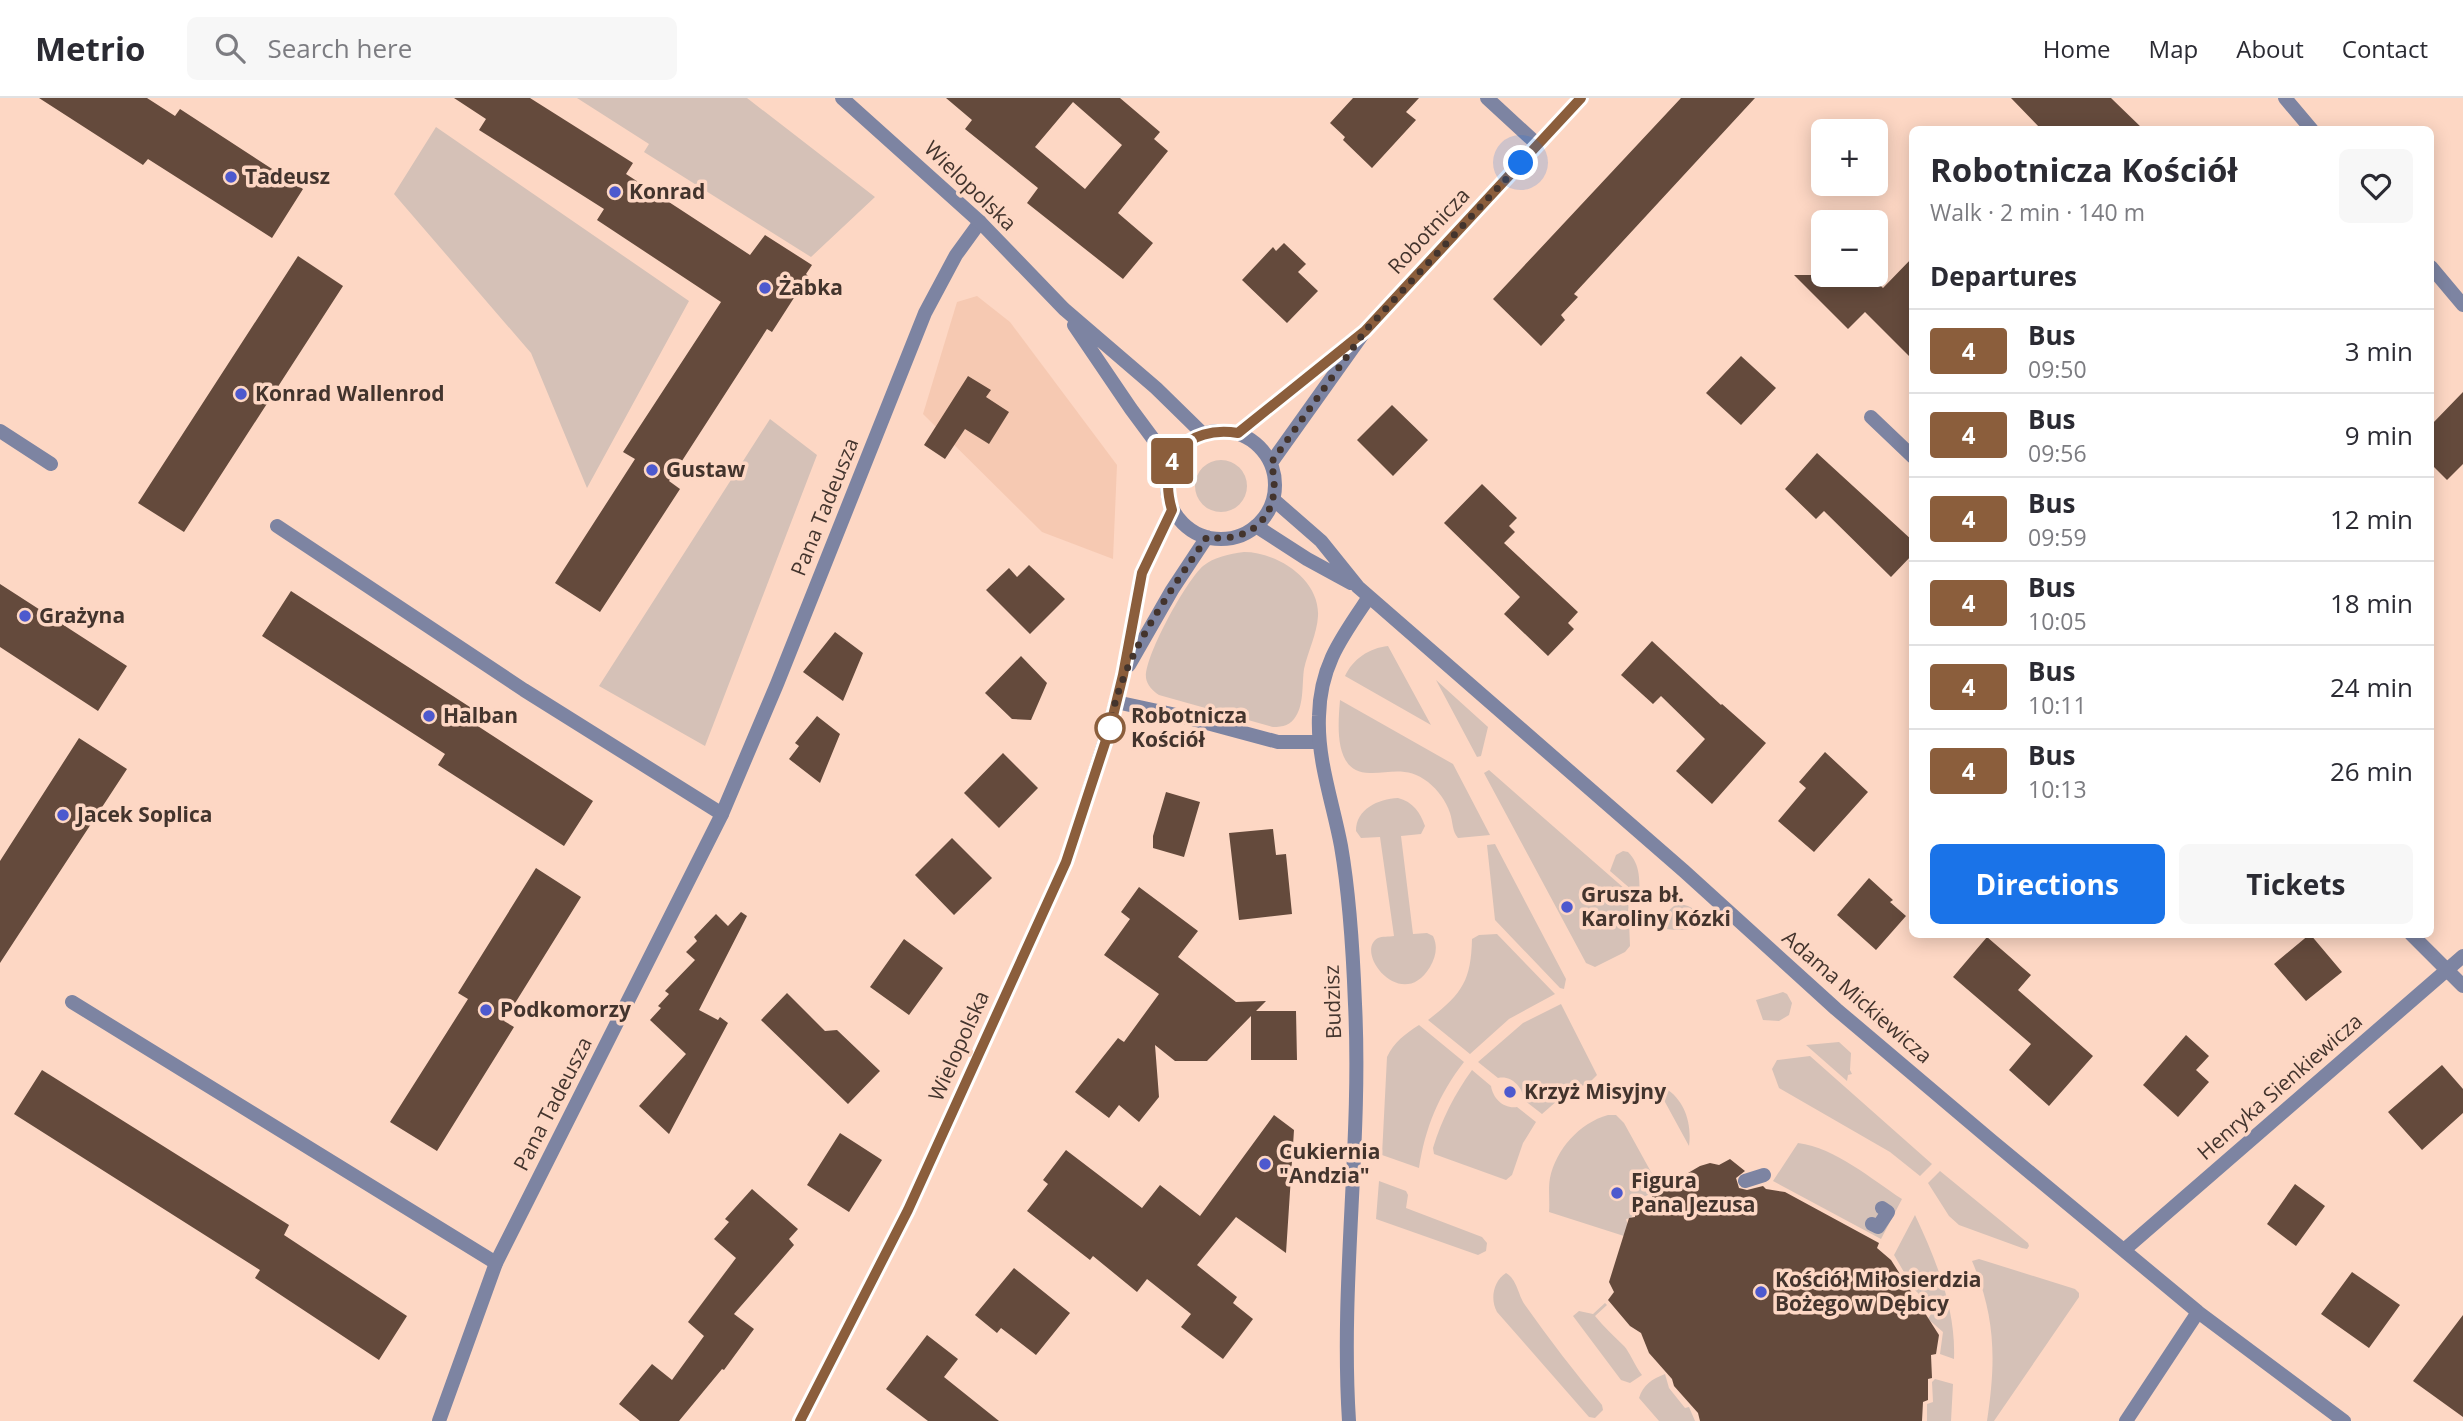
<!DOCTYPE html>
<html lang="en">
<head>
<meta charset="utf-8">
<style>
	:root { --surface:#fff; --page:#f7f7f7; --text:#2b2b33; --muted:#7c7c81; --line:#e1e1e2; --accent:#1a73e8 }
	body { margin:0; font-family:"Open Sans",sans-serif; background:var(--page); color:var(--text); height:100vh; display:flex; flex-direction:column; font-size:26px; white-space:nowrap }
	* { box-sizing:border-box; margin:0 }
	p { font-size:23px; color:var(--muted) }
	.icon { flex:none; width:38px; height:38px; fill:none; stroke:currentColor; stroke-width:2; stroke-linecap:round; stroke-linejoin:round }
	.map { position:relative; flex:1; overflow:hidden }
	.details { position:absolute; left:1909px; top:28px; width:525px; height:812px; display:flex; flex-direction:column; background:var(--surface); border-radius:10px; box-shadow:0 4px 18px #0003 }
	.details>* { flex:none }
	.badge { padding:0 14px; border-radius:5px; font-size:24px; line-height:46px }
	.controls { position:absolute; left:1811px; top:21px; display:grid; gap:14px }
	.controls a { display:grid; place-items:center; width:77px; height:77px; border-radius:10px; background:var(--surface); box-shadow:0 4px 18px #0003; font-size:35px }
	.you { position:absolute; width:35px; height:35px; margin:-18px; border:5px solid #fff; border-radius:50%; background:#1a73e8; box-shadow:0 0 0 10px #1a73e833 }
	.map>.badge { position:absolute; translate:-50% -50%; box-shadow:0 0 0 4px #fff }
	h2 { padding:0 21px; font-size:26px; line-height:63px }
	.round { display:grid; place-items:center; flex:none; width:74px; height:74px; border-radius:10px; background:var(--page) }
	.overview { display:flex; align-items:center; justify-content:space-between; height:119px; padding:0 21px }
	h1 { font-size:33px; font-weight:700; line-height:52px }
	.primary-button { display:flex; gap:14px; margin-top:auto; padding:14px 21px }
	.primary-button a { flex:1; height:80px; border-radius:10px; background:var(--accent); color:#fff; font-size:28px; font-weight:700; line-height:80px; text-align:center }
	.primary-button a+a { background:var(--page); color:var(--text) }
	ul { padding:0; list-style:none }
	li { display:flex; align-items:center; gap:21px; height:84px; padding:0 21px; border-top:2px solid var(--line) }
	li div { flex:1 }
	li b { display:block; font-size:26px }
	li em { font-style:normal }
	li .badge { min-width:77px; font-weight:700; text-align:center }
	header { display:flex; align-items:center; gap:42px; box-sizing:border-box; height:98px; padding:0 35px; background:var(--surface); border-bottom:2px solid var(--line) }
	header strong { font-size:33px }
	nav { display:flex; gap:38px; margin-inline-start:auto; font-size:24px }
	.search { width:490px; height:63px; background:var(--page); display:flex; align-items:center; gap:18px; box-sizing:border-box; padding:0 24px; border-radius:10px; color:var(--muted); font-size:26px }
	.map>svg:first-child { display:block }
</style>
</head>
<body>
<header>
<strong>Metrio</strong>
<div class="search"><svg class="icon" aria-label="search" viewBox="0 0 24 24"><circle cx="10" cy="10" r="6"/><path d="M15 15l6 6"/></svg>Search here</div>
<nav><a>Home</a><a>Map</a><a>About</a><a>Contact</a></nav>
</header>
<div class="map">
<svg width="2463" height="1323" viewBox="0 0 2463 1323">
	<rect width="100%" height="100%" fill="#fdd7c4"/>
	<path fill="#f6c9b2" d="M977 198 1010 224 1117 367 1113 461 1042 434 923 316 957 204Z"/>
	<path fill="#d5c1b7" d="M577 0H747L875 99 811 159 644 54 649 46Z
		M436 29 689 203 587 390 531 255 394 96Z
		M770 321 817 357 705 648 599 588Z
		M1195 388a26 26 0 1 1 52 0a26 26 0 1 1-52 0Z
		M1244 454C1277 454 1320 481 1318 518 1317 536 1308 553 1304 571 1302 585 1304 606 1296 618 1291 627 1283 629 1273 629L1159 597C1153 593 1147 587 1146 580 1144 559 1186 483 1203 468 1214 459 1229 456 1244 454Z
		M1388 548 1431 627 1345 578C1353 561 1369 550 1388 548Z
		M1436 582 1488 629 1481 658 1477 659Z
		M1340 602 1453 666 1490 737 1458 740C1452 733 1453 724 1450 715 1446 703 1438 692 1428 684 1409 669 1393 674 1372 675 1333 677 1338 628 1340 602Z
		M1489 672 1625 791 1628 798 1630 848 1625 854 1595 869 1586 865 1484 675Z
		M1398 700C1413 704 1420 714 1425 728L1421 736 1401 738 1413 836 1427 835 1433 838C1438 848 1436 859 1430 869 1402 916 1353 854 1378 840 1382 838 1389 839 1394 838L1380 739 1361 740 1356 733C1356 711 1378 701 1398 700Z
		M1495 746 1566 881 1564 891 1560 890 1495 822 1487 747Z
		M1623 753 1628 754C1641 767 1639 782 1640 799L1610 773 1616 757Z
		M1677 806C1688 806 1695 811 1702 819V825C1691 833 1679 833 1666 831 1662 820 1667 812 1677 806Z
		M1497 836 1555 896 1509 921 1470 956 1428 922C1462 896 1471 883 1472 841L1479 837Z
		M1783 894 1787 896 1792 905 1789 917 1779 923 1763 922 1756 902Z
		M1561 906 1597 977 1591 983 1558 1002 1542 1016 1524 1002C1523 989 1511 977 1498 980L1478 964 1523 925Z
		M1419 927 1464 964C1439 996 1425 1030 1419 1070L1382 1057 1387 959C1394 944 1405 936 1419 927Z
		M1839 944 1851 955 1850 972 1852 976 1848 977 1847 983 1806 947Z
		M1810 958 1932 1066 1920 1078 1890 1054 1779 990 1772 971 1777 962Z
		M1472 972 1491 988C1493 1001 1504 1011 1517 1009L1536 1024 1523 1045 1512 1077 1506 1082 1434 1056 1433 1050C1442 1021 1454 997 1472 972Z
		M1665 990C1685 1002 1692 1026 1689 1048L1659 993Z
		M1608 1017H1616L1624 1025 1661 1092H1652V1095L1635 1103V1112L1631 1120 1626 1121 1629 1131 1624 1138 1549 1114C1550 1103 1548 1091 1550 1080 1556 1052 1579 1025 1608 1017Z
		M1798 1045C1836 1050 1871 1081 1902 1101L1881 1141 1773 1083Z
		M1940 1073 2028 1145 2029 1148 2027 1151 2022 1150 1959 1127 1949 1118 1928 1085Z
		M1379 1083 1406 1093 1408 1097 1406 1110 1482 1139 1487 1145 1486 1153 1478 1157 1376 1121Z
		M1915 1117C1936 1162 1956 1210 1954 1261L1940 1256 1943 1234 1928 1221 1931 1216 1918 1195 1906 1184 1908 1181 1894 1157Z
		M1979 1161 2075 1191 2079 1195V1199L1994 1323H1987C1996 1264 1996 1219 1972 1163Z
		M1506 1175C1517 1181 1518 1197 1525 1207 1550 1242 1575 1275 1602 1307L1603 1312 1595 1320 1589 1319 1497 1214C1490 1202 1493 1183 1506 1175Z
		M1605 1205 1607 1207 1595 1218C1604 1229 1614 1238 1624 1248 1629 1253 1635 1268 1642 1277L1630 1285 1621 1282 1573 1218 1579 1213 1593 1216Z
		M1665 1276 1669 1290 1685 1310 1689 1309 1695 1323H1659L1639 1300C1643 1287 1652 1281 1665 1276Z
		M1935 1281 1953 1286 1951 1323H1927V1306L1933 1304 1932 1284Z"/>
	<path fill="#644a3c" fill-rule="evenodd" d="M39 0H147L175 18 180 11 303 91 272 140 148 61 143 67Z
		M454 0H530L633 65 626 76 750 157 765 137 812 167 806 176 808 178 772 234 767 231 669 383 680 391 600 514 555 485 635 361 623 354 721 204 597 122 604 111 479 32 486 21Z
		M946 0H1120L1160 34 1154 41 1168 53 1118 115 1153 145 1123 181 1027 105 1038 90 965 31 972 22ZM1073 4 1122 47 1085 91 1035 49Z
		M1353 0H1419L1406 14 1416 22 1372 70 1343 42 1345 39 1330 25Z
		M1681 0H1755L1574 196 1578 199 1561 217 1565 222 1541 248 1493 201Z
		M2011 0H2111L2144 32H2042Z
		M1284 145 1306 166 1298 174 1318 193 1287 225 1242 182 1273 149 1276 153Z
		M298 158 343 188 184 434 138 405Z
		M1913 159V262L1865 214 1848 231 1794 177H1870L1883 190Z
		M1741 258 1776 290 1741 327 1706 295Z
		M968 278 991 292 986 299 1009 314 989 346 965 331 945 361 924 347Z
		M2463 294V366L2447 382 2431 366V327Z
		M1392 307 1428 342 1393 378 1357 342Z
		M1817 355 1913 443V456L1891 479 1824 413 1816 421 1785 391Z
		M1482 386 1517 420 1509 428 1515 434 1504 445 1578 514 1568 525 1574 531 1548 558 1504 516 1520 499 1444 425Z
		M1029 467 1065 501 1030 536 986 492 1009 470 1017 479Z
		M0 486 127 568 98 613 0 549Z
		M291 493 476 613 470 623 593 703 564 748 438 667 445 656 262 538Z
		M835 534 863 555 843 603 803 574Z
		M1652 543 1721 607 1722 606 1766 645 1712 706 1676 673 1705 641 1661 598 1653 606 1621 577Z
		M1021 558 1047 585 1031 622 1012 621 985 595Z
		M817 618 840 636 820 685 789 661 799 648 795 645Z
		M79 640 127 671 0 865V763Z
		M1825 654 1868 694 1814 754 1778 723 1806 690 1799 684Z
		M1003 655 1038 690 999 730 964 695Z
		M1166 694 1200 704 1184 759 1153 750V738Z
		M1273 731 1276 757 1286 756 1292 816 1239 822 1229 735Z
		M952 740 992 780 954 817 915 777Z
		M536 770 581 799 504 923 514 929 437 1053 390 1024 468 901 458 895Z
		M1869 780 1893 802 1890 804 1906 818 1876 852 1837 817Z
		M1139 789 1198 833 1178 859 1236 904 1266 903 1256 913H1296L1297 962H1251V918L1207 963H1175L1155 947 1159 999 1139 1024 1119 1007 1109 1020 1075 994 1118 940 1124 944 1159 896 1104 857 1130 821 1121 814Z
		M741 814 747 818 699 912 718 922 720 919 728 925 669 1036 639 1008 686 956 650 922 661 910 658 908 669 896 665 893 695 862 686 854 697 843 694 839 716 816 728 828Z
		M2310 836 2342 874 2306 903 2274 866Z
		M1987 839 2031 877 2018 892 2093 958 2049 1008 2009 972 2031 946 1953 879Z
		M904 841 943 870 909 917 870 889Z
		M787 895 825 933 837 932 880 973 848 1006 761 922Z
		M2186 937 2209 958 2196 972 2209 984 2178 1019 2143 987Z
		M2442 967 2463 991V1015L2422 1052 2388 1014Z
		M42 972 289 1127 284 1137 407 1218 379 1262 255 1180 260 1172 14 1016Z
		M1274 1017 1294 1032 1286 1155 1236 1119 1197 1167 1237 1199 1233 1205 1253 1221 1223 1261 1181 1229 1191 1216 1147 1181 1137 1194 1093 1158 1090 1162 1027 1113 1048 1086 1043 1082 1066 1052 1142 1110 1160 1087 1200 1118Z
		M840 1035 882 1062 849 1114 807 1087Z
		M1730 1061 1745 1073 1736 1080 1739 1090 1747 1092 1763 1088 1766 1091 1785 1094 1879 1145 1877 1150 1891 1162 1939 1237 1936 1256 1931 1257 1932 1280 1928 1281V1302L1923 1304 1922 1323H1700L1698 1315 1674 1288 1672 1281 1649 1255 1641 1235 1630 1228 1608 1202 1614 1194 1609 1184 1629 1120 1635 1119V1103L1652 1099V1096L1700 1068 1710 1065 1719 1067Z
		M2295 1086 2325 1108 2296 1148 2267 1126Z
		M752 1091 798 1131 789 1141 794 1147 734 1216 754 1231 724 1272 722 1271 679 1323H640L619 1306 652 1266 672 1282 704 1238 688 1224 736 1160 714 1141 729 1124 725 1121Z
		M1014 1170 1070 1215 1036 1257 1001 1230 997 1235 975 1217Z
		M2352 1174 2400 1207 2369 1250 2321 1216Z
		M2463 1217V1319L2413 1283Z
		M927 1237 958 1261 944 1279 999 1323H928L886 1291Z"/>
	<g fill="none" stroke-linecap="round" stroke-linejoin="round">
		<path stroke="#7d84a2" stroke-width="14" d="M0 333 51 366
			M277 428 524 592 722 716
			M1116 604 1181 618 1278 644H1319
			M72 904 496 1165"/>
		<path stroke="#7d84a2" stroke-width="14" d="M1745 1083 1764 1077
			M1872 1126 1878 1129 1888 1114 1882 1110"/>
		<path stroke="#7d84a2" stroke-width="14" d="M1487 0 1538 47
			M1871 319 1913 359
			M1274 402 1321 443 1358 489 1684 773 1836 911 1992 1043 2198 1214 2344 1323
			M1256 428 1307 461 1351 485
			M2411 836 2463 888
			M2124 1152 2463 858
			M439 1323 496 1165 722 716 777 586 925 215 956 157 980 124
			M1349 1323C1340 1184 1362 1045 1355 906 1353 853 1350 800 1341 748 1333 705 1317 662 1319 618 1320 567 1342 539 1369 499
			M2126 1323 2198 1214"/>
		<path stroke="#7d84a2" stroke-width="14" d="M842 0 980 124 1064 211 1156 290 1202 335
			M2285 0 2312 32
			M2431 169 2463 207
			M1074 227 1131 311 1171 365
			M1167 387a54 54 0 1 1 108 0a54 54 0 1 1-108 0Z
			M1238 335 1353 242
			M1271 365 1365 233 1581 0
			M1129 567 1172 492 1207 439
			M800 1323 908 1112 1066 764 1109 630 1123 577 1142 475 1172 413"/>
	</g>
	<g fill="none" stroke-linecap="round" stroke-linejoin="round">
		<defs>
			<path id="line" d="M800 1323 908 1112 1066 764 1110 630 1123 577 1142 475 1172 412C1157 362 1186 327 1238 335L1365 233 1581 0"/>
		</defs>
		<use href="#line" stroke="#fff" stroke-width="16"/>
		<use href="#line" stroke="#8b5e3c" stroke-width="10"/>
		<path stroke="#43342d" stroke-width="7" stroke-dasharray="0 12.6" d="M1110 630C1119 562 1169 496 1207 439 1256 446 1284 412 1271 365L1365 233 1521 65"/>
	</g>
	<g fill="#4d59ce" stroke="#fdd7c4" stroke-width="2.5">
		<circle cx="231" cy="79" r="7"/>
		<circle cx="615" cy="94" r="7"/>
		<circle cx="765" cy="190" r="7"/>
		<circle cx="241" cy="296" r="7"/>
		<circle cx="652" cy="372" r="7"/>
		<circle cx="25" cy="518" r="7"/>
		<circle cx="429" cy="618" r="7"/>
		<circle cx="63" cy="717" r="7"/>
		<circle cx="1567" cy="809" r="7"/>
		<circle cx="486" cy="912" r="7"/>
		<circle cx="1510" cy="994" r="7"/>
		<circle cx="1265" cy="1066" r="7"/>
		<circle cx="1617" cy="1095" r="7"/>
		<circle cx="1761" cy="1194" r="7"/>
	</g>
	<circle fill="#fff" stroke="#8b5e3c" stroke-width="3.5" cx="1110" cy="630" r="14"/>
	<g text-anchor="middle" stroke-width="7" stroke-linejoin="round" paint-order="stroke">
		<g font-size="21" font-weight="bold" fill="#43342d" stroke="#fdd7c4" text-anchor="start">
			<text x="245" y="86">Tadeusz</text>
			<text x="629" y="101">Konrad</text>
			<text x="779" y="197">Żabka</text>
			<text x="255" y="303">Konrad Wallenrod</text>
			<text x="666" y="379">Gustaw</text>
			<text x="39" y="525">Grażyna</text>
			<text x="443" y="625">Halban</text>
			<text x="77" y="724">Jacek Soplica</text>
			<text x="1581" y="804">Grusza bł.<tspan x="1581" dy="24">Karoliny Kózki</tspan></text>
			<text x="500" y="919">Podkomorzy</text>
			<text x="1524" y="1001">Krzyż Misyjny</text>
			<text x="1279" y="1061">Cukiernia<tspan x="1279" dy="24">"Andzia"</tspan></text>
			<text x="1631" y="1090">Figura<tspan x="1631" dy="24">Pana Jezusa</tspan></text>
			<text x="1775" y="1189">Kościół Miłosierdzia<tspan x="1775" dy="24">Bożego w Dębicy</tspan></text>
		</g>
		<g font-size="21" fill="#43342d" stroke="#fdd7c4">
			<text transform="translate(970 88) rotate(44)" y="7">Wielopolska</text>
			<text transform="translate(1429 133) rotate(-47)" y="7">Robotnicza</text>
			<text transform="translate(825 409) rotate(-68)" y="7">Pana Tadeusza</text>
			<text transform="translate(1857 899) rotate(41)" y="7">Adama Mickiewicza</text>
			<text transform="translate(1333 904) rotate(-92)" y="7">Budzisz</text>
			<text transform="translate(959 948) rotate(-66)" y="7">Wielopolska</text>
			<text transform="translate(2280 989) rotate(-41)" y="7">Henryka Sienkiewicza</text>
			<text transform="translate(553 1006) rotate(-63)" y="7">Pana Tadeusza</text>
		</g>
		<g font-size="21" font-weight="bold" fill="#43342d" stroke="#fdd7c4" text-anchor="start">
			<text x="1131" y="625">Robotnicza<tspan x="1131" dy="24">Kościół</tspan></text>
		</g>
	</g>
</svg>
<div class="controls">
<a>+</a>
<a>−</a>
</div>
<div class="you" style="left:1521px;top:65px"></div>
<b class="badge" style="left:1172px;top:363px;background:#8b5e3c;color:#fff">4</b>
<section class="details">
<div class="overview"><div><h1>Robotnicza Kościół</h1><p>Walk · 2 min · 140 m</p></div><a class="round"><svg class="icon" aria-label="heart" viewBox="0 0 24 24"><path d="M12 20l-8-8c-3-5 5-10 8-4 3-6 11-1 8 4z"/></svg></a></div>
<h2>Departures</h2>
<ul>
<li><span class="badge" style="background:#8b5e3c;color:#fff">4</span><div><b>Bus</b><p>09:50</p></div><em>3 min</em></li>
<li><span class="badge" style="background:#8b5e3c;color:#fff">4</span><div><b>Bus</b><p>09:56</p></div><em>9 min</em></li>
<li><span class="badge" style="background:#8b5e3c;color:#fff">4</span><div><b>Bus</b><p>09:59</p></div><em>12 min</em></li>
<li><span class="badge" style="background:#8b5e3c;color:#fff">4</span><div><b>Bus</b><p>10:05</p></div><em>18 min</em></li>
<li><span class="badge" style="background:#8b5e3c;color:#fff">4</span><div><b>Bus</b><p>10:11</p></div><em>24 min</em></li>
<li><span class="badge" style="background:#8b5e3c;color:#fff">4</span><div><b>Bus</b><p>10:13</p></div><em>26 min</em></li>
</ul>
<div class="primary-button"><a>Directions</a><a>Tickets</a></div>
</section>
</div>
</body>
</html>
